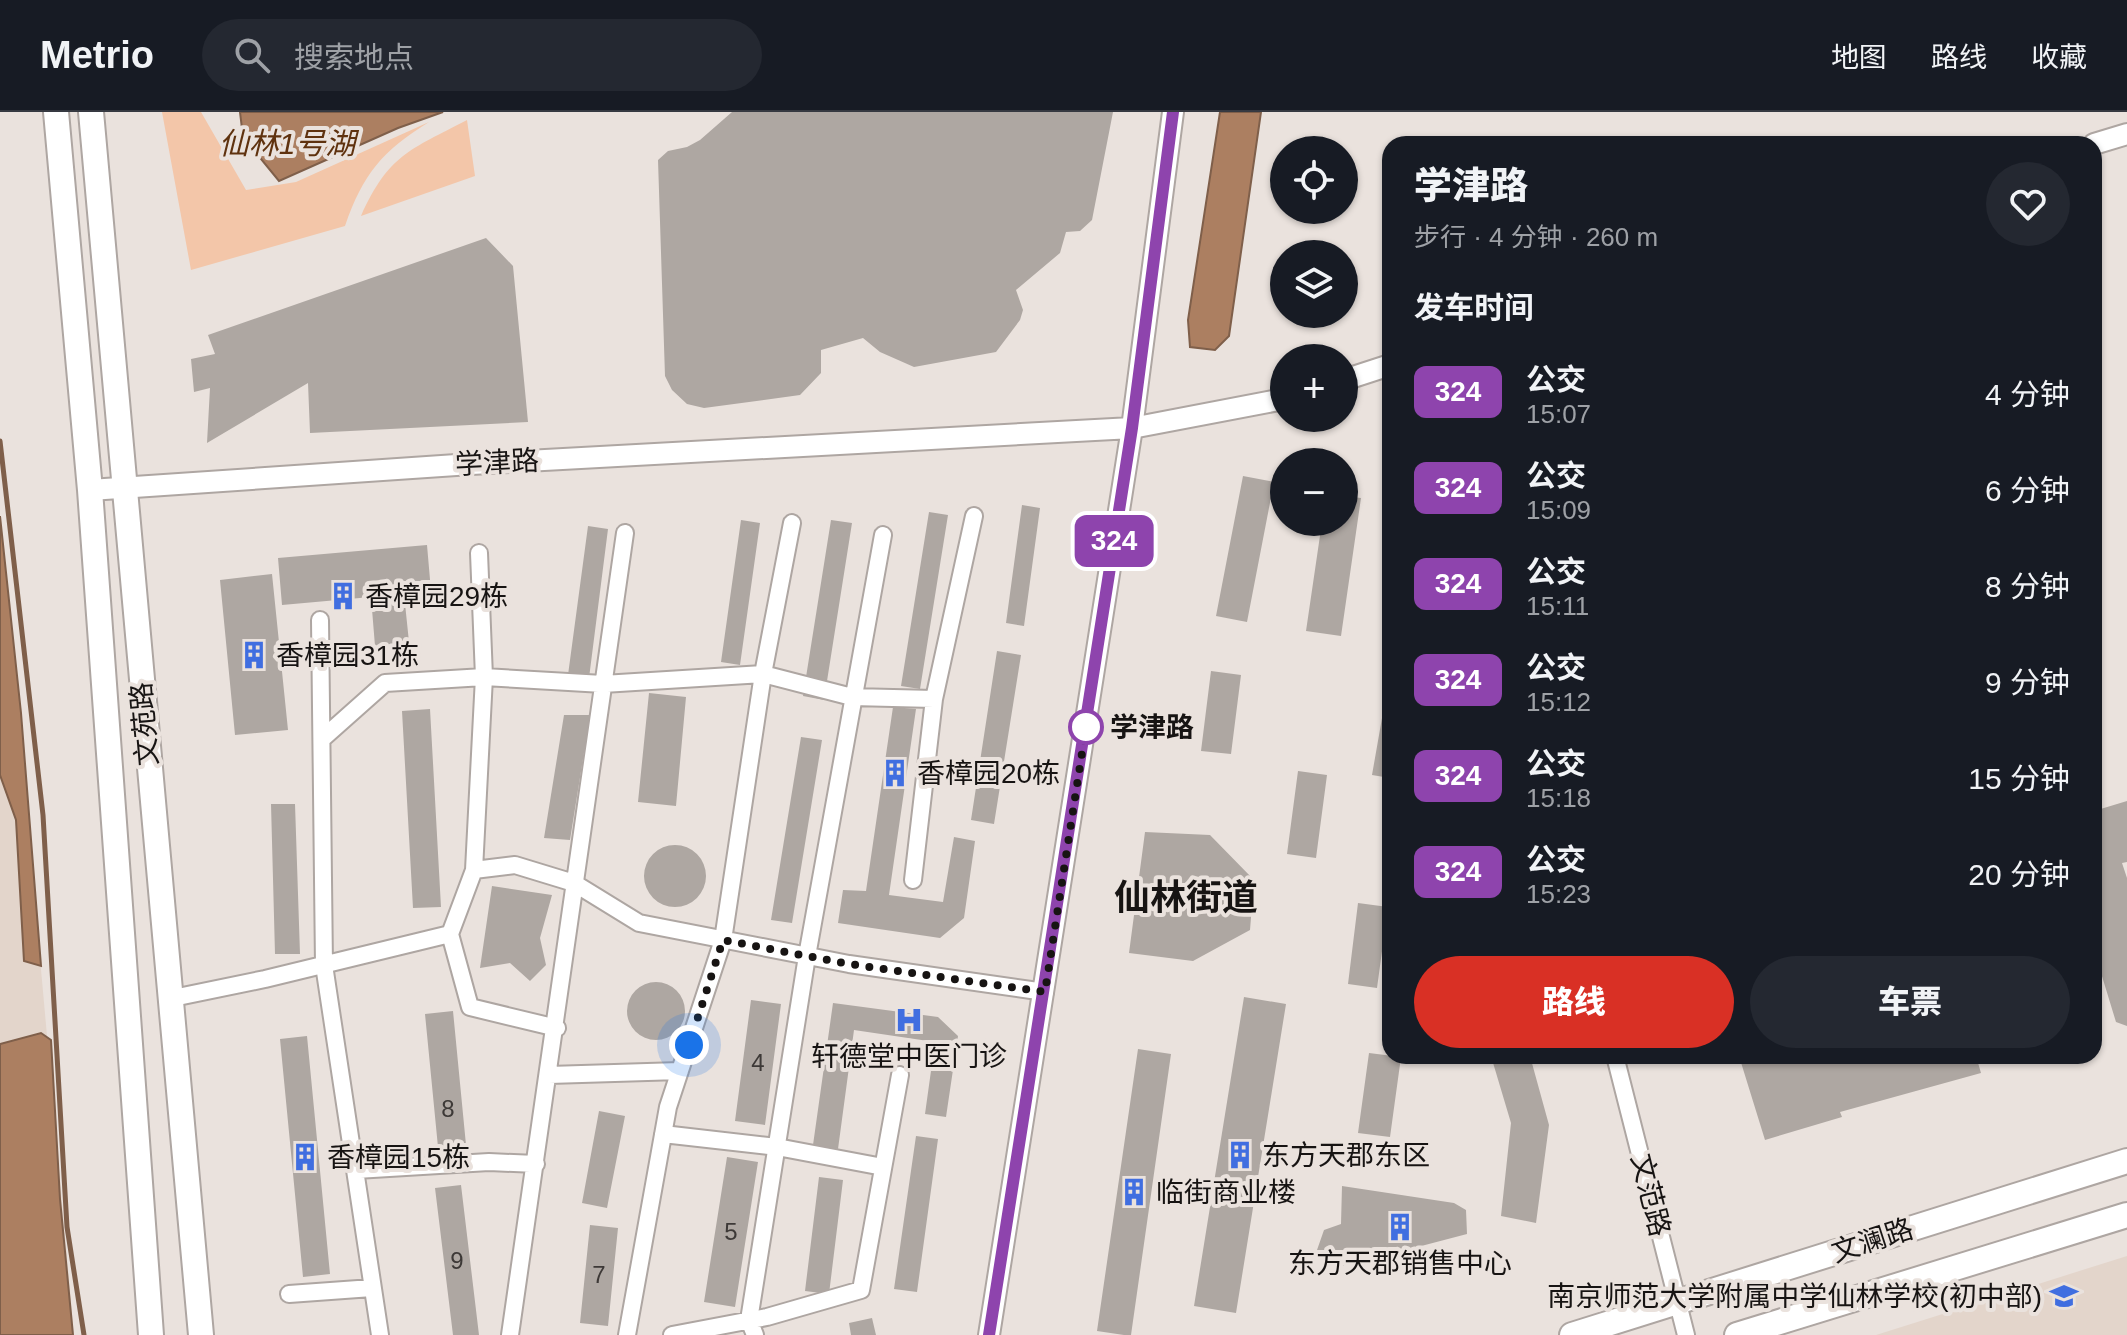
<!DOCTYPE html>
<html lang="zh">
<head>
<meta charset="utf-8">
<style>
	:root { --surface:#171b24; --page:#242831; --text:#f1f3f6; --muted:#9ea1a6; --line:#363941; --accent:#d93025 }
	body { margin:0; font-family:Arial,"Noto Sans SC",sans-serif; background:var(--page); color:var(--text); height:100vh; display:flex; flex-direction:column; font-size:30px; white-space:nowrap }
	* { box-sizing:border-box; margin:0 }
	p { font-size:26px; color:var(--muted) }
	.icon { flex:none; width:44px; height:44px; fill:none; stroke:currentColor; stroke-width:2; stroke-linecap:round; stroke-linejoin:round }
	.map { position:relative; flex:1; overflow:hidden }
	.sheet { position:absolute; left:1382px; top:24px; width:720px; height:928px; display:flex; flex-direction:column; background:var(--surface); border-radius:24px; box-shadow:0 2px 6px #0004 }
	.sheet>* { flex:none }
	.badge { padding:0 16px; border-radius:12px; font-size:28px; line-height:52px }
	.buttons { position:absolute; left:1270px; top:24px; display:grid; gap:16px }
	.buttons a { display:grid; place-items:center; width:88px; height:88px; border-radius:50%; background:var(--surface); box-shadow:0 2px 6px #0004; font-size:40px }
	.you { position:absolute; width:40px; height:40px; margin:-20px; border:6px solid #fff; border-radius:50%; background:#1a73e8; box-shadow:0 0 0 12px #1a73e833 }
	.map>.badge { position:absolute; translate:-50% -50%; box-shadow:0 0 0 4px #fff }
	h2 { padding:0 32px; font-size:30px; line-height:72px }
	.round { display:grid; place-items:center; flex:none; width:84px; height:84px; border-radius:42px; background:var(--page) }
	.headline { display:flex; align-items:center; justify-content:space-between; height:136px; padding:0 32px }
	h1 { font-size:38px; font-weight:800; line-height:60px }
	.primary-button { display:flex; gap:16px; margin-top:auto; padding:16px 32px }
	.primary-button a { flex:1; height:92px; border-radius:48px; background:var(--accent); color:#fff; font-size:32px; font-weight:800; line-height:92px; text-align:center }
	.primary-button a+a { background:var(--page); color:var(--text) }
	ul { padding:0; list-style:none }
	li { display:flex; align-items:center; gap:24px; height:96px; padding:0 32px }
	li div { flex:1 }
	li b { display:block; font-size:30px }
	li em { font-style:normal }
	li .badge { min-width:88px; font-weight:700; text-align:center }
	header { display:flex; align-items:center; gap:48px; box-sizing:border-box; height:112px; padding:0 40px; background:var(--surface); border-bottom:2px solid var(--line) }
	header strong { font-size:38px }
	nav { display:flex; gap:44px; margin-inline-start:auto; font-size:28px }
	.search { width:560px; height:72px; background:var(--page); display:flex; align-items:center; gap:20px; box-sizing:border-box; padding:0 28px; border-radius:44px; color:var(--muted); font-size:30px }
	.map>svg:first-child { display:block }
</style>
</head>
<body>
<header>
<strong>Metrio</strong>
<div class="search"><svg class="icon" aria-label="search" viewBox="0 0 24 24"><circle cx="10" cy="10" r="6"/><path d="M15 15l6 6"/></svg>搜索地点</div>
<nav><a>地图</a><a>路线</a><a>收藏</a></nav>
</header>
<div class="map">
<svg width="2127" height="1223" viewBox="0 0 2127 1223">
	<rect width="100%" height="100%" fill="#eae2dd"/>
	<path fill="#e3d5cb" d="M0 403 74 1223H0Z
		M2127 1144V1223H1876Z"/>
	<path fill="#f3c6a9" d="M162 0H201L246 78 296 70 429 10C382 39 363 62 345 114L191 158Z
		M467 8 475 64 361 104C389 42 410 38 467 8Z"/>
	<path fill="#ac7f61" stroke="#7f5f4a" stroke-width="2" d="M240 0H443L398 16 279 69 243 25Z
		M1220 0H1261L1229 224 1215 238 1190 235 1188 208Z
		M0 404 21 601 41 854 24 849 16 708 0 663Z
		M41 921 51 928 60 1087 73 1223H0V932Z"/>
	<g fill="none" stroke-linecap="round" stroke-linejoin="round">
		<path stroke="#7f5f4a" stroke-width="5" d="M0 329 43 703 67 1115 84 1223"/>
	</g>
	<path fill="#aea7a2" d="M732 0H1113L1092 108 1080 119 1066 120 1060 141 1016 178 1023 198 1020 208 996 240 914 255 880 240 863 226 821 238V261L800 283 704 296 687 292 672 278 665 264 658 48 668 39 687 35 700 28Z
		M486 126 513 154 528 310 310 321 308 271 207 331 210 276 194 280 191 247 215 242 208 223Z
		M1243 364 1274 370 1247 510 1216 504Z
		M1344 384 1361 386 1341 524 1306 519 1322 410H1344Z
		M1022 393 1040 396 1024 514 1006 511Z
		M929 400 948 403 920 577 901 574Z
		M741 408 760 411 740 553 721 550Z
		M831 408 852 411 824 588 803 584Z
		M588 414 608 417 589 566 568 563Z
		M427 433 431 479 404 482 409 530 375 534 371 485 282 493 278 446Z
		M272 462 288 618 235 623 220 468Z
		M997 539 1021 543 994 712 971 708Z
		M1211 559 1241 563 1231 642 1201 639Z
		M1388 572H1390V666L1372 663Z
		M649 581 686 585 676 694 638 690Z
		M893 595 916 597 889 783 943 790 954 725 975 729 964 806 940 826 838 811 843 778 866 779Z
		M430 597 441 795 413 796 402 599Z
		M564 603H590L570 728 544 726Z
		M801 625 822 628 792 811 771 808Z
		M1298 659 1327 663 1316 746 1287 742Z
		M2127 689V750L2122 751 2127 766V914L2116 910 2094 838V699Z
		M271 692H295L300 842H275Z
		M1145 720 1210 723 1254 768 1250 818 1193 849 1129 841Z
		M644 764a31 31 0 1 1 62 0a31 31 0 1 1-62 0Z
		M492 774 552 783 540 826 546 853 530 869 510 851 480 856Z
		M1358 791 1388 795 1377 876 1348 872Z
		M627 899a29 29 0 1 1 58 0a29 29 0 1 1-58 0Z
		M1244 885 1286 892 1236 1201 1194 1194Z
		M751 888 781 892 765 1013 735 1009Z
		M833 891 938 905 958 924 946 1005 925 1002 935 930 854 918 838 1037 813 1033Z
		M453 899 466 1033 438 1035 425 902Z
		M307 924 330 1162 303 1165 280 927Z
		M1138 937 1171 942 1131 1223H1124L1097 1219Z
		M1369 941 1401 945 1390 1025 1358 1021Z
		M1491 944H1530L1549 1013 1536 1111 1501 1104 1511 1011Z
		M1739 944H1976L1981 961 1840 1000 1842 1005 1765 1028Z
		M599 999 625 1004 607 1096 582 1091Z
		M916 1024 938 1027 917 1180 894 1177Z
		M727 1045 758 1050 735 1195 704 1190Z
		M819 1065 843 1068 829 1182 805 1179Z
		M461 1073 479 1223H453L435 1076Z
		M1342 1074 1454 1091 1466 1098 1467 1122 1345 1154 1329 1152 1317 1138 1324 1118 1341 1112Z
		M590 1113 618 1116 608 1214 580 1211Z
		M872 1206 876 1223H851L849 1211Z"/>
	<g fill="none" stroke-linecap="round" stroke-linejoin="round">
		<defs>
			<path id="minor" d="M320 508 324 853 380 1223
				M322 627 385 571 484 565 603 572 763 562 852 585 934 587
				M474 758 484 565 479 441
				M913 768 934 587 974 404
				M450 822 470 895 557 916
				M168 887 265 867 450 822 474 758 515 753 574 771 639 811 849 852 1045 880
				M1615 944 1686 1223
				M549 963 680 959
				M663 1022 777 1035 883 1055
				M356 1058 489 1050 536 1052
				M289 1182 372 1176
				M510 1223 625 421
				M627 1223 668 995 723 828 763 562 792 411
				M672 1223 767 1205 861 1178 900 963
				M755 1223 749 1208 807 844 883 423"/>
			<path id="tertiary" d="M2094 32 2127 22
				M1344 268 1390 253
				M90 378 471 352 1132 316 1284 287
				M989 1223 1132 316 1173 0"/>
			<path id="secondary" d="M56 0 90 378 151 1223
				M91 0 201 1223
				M1572 1223 2127 1049
				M1737 1223 2127 1103"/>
		</defs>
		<use href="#minor" stroke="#aea6a2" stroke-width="20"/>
		<use href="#tertiary" stroke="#aea6a2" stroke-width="24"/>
		<use href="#secondary" stroke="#aea6a2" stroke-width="28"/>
		<use href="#minor" stroke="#fff" stroke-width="16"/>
		<use href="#tertiary" stroke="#fff" stroke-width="20"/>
		<use href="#secondary" stroke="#fff" stroke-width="24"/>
	</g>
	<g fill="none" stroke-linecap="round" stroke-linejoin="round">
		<defs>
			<path id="line" d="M989 1223 1132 316 1173 0"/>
		</defs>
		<use href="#line" stroke="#fff" stroke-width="18"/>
		<use href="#line" stroke="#8e44ad" stroke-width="12"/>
		<path stroke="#171413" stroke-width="8" stroke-dasharray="0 14.4" d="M689 933 723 828 849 852 1045 880 1086 615"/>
	</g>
	<defs>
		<symbol id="building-bare" viewBox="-9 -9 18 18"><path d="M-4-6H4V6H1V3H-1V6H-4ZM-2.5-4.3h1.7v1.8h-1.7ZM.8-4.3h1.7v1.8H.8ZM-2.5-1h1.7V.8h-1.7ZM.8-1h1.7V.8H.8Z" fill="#406ee0" stroke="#eae2dd" stroke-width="2.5" paint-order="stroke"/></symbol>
		<symbol id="hospital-bare" viewBox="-9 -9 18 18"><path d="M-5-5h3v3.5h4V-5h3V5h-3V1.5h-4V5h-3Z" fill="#406ee0" stroke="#eae2dd" stroke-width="2.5" paint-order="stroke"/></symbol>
		<symbol id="school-bare" viewBox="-9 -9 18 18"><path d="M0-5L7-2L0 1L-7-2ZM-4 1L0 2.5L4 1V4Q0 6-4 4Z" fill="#406ee0" stroke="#eae2dd" stroke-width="2.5" paint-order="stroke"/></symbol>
	</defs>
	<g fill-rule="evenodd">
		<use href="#building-bare" x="323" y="464" width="40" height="40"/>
		<use href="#building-bare" x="234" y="523" width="40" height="40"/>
		<use href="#building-bare" x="875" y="641" width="40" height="40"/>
		<use href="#hospital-bare" x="889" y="888" width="40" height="40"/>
		<use href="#building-bare" x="1220" y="1023" width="40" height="40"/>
		<use href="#building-bare" x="285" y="1025" width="40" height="40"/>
		<use href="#building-bare" x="1114" y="1060" width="40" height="40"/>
		<use href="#building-bare" x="1380" y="1095" width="40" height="40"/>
		<use href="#school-bare" x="2044" y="1164" width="40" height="40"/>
	</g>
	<circle fill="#fff" stroke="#8e44ad" stroke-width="4" cx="1086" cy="615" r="16"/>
	<g text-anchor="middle" stroke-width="8" stroke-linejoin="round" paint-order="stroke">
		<g font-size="24" fill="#3d3937">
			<text x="758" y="959">4</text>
			<text x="448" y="1005">8</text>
			<text x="731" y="1128">5</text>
			<text x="457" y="1157">9</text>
			<text x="599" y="1171">7</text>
		</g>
		<g font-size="28" fill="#171413" stroke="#eae2dd">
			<text transform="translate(497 350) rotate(-3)" y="10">学津路</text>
			<text transform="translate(144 612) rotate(-95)" y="10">文苑路</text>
			<text transform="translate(1651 1083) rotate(76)" y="10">文范路</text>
			<text transform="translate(1872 1128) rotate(-18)" y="10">文澜路</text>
		</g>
		<g font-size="28" fill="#171413" stroke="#eae2dd" text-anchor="start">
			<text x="365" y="494">香樟园29栋</text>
			<text x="276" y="553">香樟园31栋</text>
			<text x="917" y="671">香樟园20栋</text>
			<text x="909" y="954" text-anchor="middle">轩德堂中医门诊</text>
			<text x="1262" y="1053">东方天郡东区</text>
			<text x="327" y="1055">香樟园15栋</text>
			<text x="1156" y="1090">临街商业楼</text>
			<text x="1400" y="1161" text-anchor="middle">东方天郡销售中心</text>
			<text x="2042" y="1194" text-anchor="end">南京师范大学附属中学仙林学校(初中部)</text>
		</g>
		<g font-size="28" font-weight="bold" fill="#171413" stroke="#eae2dd" text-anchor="start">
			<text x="1110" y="625">学津路</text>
		</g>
		<g font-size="30" font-style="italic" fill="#5f320f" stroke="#eae2dd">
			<text x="287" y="42">仙林1号湖</text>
		</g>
		<g font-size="36" font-weight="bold" fill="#171413" stroke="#eae2dd">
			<text x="1186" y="798">仙林街道</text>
		</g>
	</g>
</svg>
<div class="buttons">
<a><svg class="icon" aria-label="locate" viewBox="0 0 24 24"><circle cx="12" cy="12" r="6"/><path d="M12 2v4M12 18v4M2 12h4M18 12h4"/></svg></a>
<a><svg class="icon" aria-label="layers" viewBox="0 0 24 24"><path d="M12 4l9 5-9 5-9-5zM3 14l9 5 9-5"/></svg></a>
<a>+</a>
<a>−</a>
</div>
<div class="you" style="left:689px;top:933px"></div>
<b class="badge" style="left:1114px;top:429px;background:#8e44ad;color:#fff">324</b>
<section class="sheet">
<div class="headline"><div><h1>学津路</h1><p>步行 · 4 分钟 · 260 m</p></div><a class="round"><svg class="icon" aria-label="heart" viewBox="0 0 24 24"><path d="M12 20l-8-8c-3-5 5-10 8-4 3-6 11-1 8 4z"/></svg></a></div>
<h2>发车时间</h2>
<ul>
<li><span class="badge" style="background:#8e44ad;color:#fff">324</span><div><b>公交</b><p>15:07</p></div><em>4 分钟</em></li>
<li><span class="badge" style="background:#8e44ad;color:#fff">324</span><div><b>公交</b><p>15:09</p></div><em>6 分钟</em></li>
<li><span class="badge" style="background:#8e44ad;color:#fff">324</span><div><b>公交</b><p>15:11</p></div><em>8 分钟</em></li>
<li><span class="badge" style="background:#8e44ad;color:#fff">324</span><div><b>公交</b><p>15:12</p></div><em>9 分钟</em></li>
<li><span class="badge" style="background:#8e44ad;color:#fff">324</span><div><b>公交</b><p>15:18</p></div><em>15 分钟</em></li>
<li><span class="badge" style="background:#8e44ad;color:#fff">324</span><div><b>公交</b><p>15:23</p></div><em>20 分钟</em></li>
</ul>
<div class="primary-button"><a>路线</a><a>车票</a></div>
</section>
</div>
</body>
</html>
